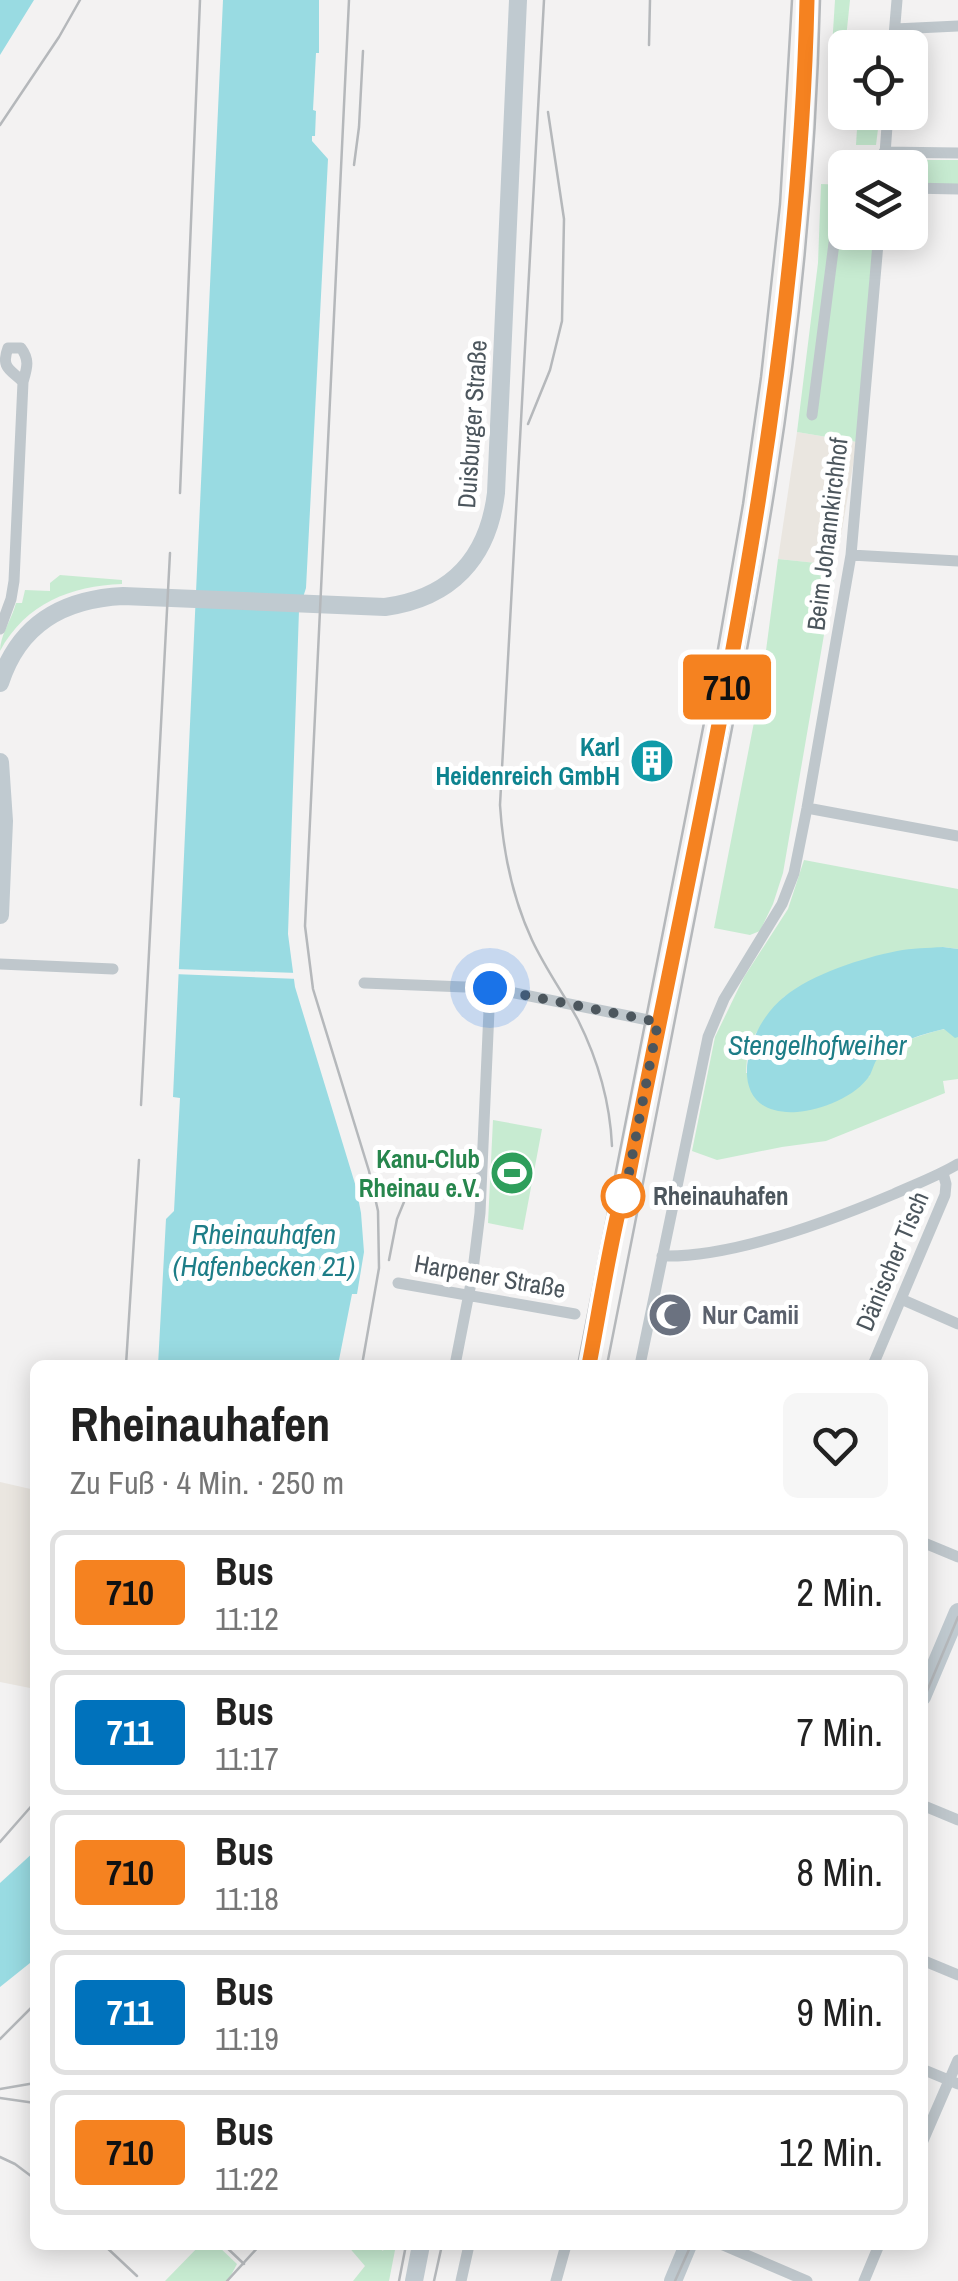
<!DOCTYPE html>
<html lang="de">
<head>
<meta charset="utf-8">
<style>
	:root { --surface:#fff; --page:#f6f6f6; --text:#222; --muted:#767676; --line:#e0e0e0 }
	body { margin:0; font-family:"Archivo Narrow",sans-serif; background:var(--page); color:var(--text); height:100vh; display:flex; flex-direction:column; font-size:38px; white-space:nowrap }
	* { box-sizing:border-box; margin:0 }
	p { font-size:32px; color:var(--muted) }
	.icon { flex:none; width:55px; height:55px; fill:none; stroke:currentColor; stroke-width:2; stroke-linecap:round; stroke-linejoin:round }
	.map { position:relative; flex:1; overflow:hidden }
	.side { position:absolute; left:30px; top:1360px; width:898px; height:890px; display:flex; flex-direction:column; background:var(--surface); border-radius:15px; box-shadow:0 5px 25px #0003 }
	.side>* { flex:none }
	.badge { padding:0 20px; border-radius:8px; font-size:35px; line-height:65px }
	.buttons { position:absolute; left:828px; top:30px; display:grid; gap:20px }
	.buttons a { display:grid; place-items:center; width:100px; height:100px; border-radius:15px; background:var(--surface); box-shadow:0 5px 25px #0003; font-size:50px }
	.you { position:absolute; width:50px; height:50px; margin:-25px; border:8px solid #fff; border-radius:50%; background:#1a73e8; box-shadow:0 0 0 15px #1a73e833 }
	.map>.badge { position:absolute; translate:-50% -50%; box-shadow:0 0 0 5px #fff }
	.round { display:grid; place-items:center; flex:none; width:105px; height:105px; border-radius:15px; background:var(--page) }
	.overview { display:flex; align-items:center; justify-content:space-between; height:170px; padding:0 40px }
	h1 { font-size:48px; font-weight:700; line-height:75px }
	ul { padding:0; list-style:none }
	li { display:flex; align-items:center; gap:30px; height:125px; margin:0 20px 15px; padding:0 20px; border:5px solid var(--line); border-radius:15px }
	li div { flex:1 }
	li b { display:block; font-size:38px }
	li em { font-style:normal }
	li .badge { min-width:110px; font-weight:700; text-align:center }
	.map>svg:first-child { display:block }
</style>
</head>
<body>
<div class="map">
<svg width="958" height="2281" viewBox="0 0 958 2281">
	<rect width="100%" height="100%" fill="#f3f2f2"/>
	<path fill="#eae6e0" d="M797 432 857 442 836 565 778 559Z
		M0 1482 35 1490V1689L0 1682Z"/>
	<path fill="#c7ebd1" d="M835 0H850L845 48V80L830 78Z
		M858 113H880L876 145H856Z
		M900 160H958V184L910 185V168H896L897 163Z
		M821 184 845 185V232L875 233 857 442 797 432 818 263Z
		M778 559 836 565 783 873 773 904 760 931 750 935 714 928 762 681Z
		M60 575 122 580V584C71 586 26 603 0 651 0 635 12 619 16 603H22L25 590 50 591V583Z
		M804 860 958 889V949L943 947 857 962 811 981 784 997 753 1037 747 1058 746 1073 869 1077C871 1071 872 1066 875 1061 886 1045 926 1033 945 1029L955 1037H958V1079L943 1081 945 1093 826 1141 782 1147 717 1160 692 1151 715 1037 744 977 788 909Z
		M493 1120 542 1129 523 1230 488 1223Z
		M200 2245H217L237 2264 228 2281H165Z
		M347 2245H376L383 2251 385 2245H396L389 2281H353L365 2266Z"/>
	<path fill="#99dbe2" d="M0 0H34L0 55Z
		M223 0H319V53H316L313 110 316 111 315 136H312V141L328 159 306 588 299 610 288 934 295 987 356 1187 361 1213 364 1252 357 1294H352L338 1365H158L166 1219 174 1211 180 1098 173 1097Z
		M943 947 958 949V1037L955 1038 944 1029C923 1034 898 1041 881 1055 874 1061 874 1067 870 1075 856 1097 821 1110 797 1112 720 1117 745 1027 784 997 812 974 862 958 897 951 912 948 928 948 943 947Z
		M35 1851V1959L0 1987V1883Z"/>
	<path fill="#f3f2f2" d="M174 969 298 973 299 979 173 974Z"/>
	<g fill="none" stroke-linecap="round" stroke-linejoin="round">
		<path stroke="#bfc7cc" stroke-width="11" d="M895 29 958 26
			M893 48 897 0
			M884 152 958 153
			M884 168 888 112
			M910 188 958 189
			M812 415 839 204 845 199
			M851 555 958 561
			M0 629 11 599 14 581 23 382C27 368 30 360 21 348H8C0 369 12 370 23 382
			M807 808 958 836
			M0 964 113 969
			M364 983 490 988 658 1022
			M662 1256C731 1258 830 1221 894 1194 916 1184 938 1176 958 1164
			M398 1283 575 1314
			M901 1299 958 1324
			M455 1365 472 1278 480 1213 490 988
			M640 1365 708 1037 724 999 782 904 794 873 807 808 851 555 879 232
			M873 1365 945 1195 946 1184 943 1173
			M922 1542 958 1557
			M922 1805 958 1820
			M922 1960 958 1975
			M922 2069 958 2084
			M922 2143 958 2060
			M723 2245 807 2281
			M461 2281 469 2245
			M556 2281 566 2245
			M864 2281 879 2245"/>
		<path stroke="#c0cad0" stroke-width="18" d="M0 683C19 624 63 599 123 596L385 607C451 598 488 558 496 493L518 0
			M0 762 4 821 0 915
			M589 1365C636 1115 697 867 741 616 776 413 801 207 807 0
			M922 1697 958 1612
			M414 2281 421 2245
			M673 2281 688 2245"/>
		<path stroke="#b5b8bb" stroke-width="2.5" d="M922 1703 958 1617
			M675 2281 691 2245"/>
		<path stroke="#b5b8bb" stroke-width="2.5" d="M349 0 305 926 313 989 369 1171 378 1211 379 1268 362 1365
			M544 0 500 805C503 852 512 897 532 940 545 968 563 993 578 1020 598 1060 610 1102 612 1146
			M649 45 650 0
			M0 125 59 37 80 0
			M354 165 359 127 363 51
			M528 424 550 370 562 321 564 219 548 112
			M180 493 200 0
			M141 1105 170 553
			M389 1260 397 1219 404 1202
			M126 1365 139 1160
			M578 1365 714 672 743 504 761 377 780 204 792 0
			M607 1365C640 1197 674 1029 706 861 731 734 756 609 776 481 801 323 816 161 820 0
			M0 1842 35 1802
			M0 2039 35 2004
			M0 2089 35 2083
			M0 2098 35 2103
			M0 2157 15 2164 35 2179
			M104 2245 137 2276
			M224 2245 244 2264
			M227 2281 260 2245
			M399 2281 406 2245
			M434 2281 442 2245"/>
	</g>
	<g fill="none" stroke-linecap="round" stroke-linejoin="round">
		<defs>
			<path id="line" d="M589 1365C599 1313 607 1260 619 1209 622 1197 627 1185 629 1173 706 784 798 398 807 0"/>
		</defs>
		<use href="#line" stroke="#fff" stroke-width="22"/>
		<use href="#line" stroke="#f58220" stroke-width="15"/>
		<path stroke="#4c565d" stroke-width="10" stroke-dasharray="0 18" d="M490 988 658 1022 628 1178 620 1207 623 1196"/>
	</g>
	<defs>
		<symbol id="building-disc" viewBox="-11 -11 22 22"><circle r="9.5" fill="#0f9aa8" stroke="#fff"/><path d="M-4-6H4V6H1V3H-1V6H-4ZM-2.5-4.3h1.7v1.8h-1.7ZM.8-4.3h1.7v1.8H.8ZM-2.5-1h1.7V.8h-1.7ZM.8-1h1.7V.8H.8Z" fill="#fff"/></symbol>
		<symbol id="stadium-disc" viewBox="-11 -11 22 22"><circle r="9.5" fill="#2e9e5b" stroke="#fff"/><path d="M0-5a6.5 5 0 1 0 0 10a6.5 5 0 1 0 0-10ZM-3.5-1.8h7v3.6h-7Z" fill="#fff"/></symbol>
		<symbol id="mosque-disc" viewBox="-11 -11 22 22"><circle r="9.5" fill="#6b7280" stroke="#fff"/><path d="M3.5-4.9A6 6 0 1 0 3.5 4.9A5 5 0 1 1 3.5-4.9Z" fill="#fff"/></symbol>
	</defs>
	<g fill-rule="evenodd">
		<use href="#building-disc" x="627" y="736" width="50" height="50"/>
		<use href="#stadium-disc" x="487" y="1148" width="50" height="50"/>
		<use href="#mosque-disc" x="645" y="1290" width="50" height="50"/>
	</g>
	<circle fill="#fff" stroke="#f58220" stroke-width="5" cx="623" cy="1196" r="20"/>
	<g text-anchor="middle" stroke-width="10" stroke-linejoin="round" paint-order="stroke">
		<g font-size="25" fill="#4c565d" stroke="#fff">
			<text transform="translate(472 424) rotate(-86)" y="9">Duisburger Straße</text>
			<text transform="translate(827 534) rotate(-83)" y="9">Beim Johannkirchhof</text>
			<text transform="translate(892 1261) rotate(-67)" y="9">Dänischer Tisch</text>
			<text transform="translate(490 1276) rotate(10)" y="9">Harpener Straße</text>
		</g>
		<g font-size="25" font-weight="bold" fill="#0d838f" stroke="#fff" text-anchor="end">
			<text x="620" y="756">Karl<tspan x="620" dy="29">Heidenreich GmbH</tspan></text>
		</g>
		<g font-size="25" font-weight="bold" fill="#27864d" stroke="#fff" text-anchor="end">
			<text x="480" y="1168">Kanu-Club<tspan x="480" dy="29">Rheinau e.V.</tspan></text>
		</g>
		<g font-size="25" font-weight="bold" fill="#4c565d" stroke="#fff" text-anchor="start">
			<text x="653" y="1205">Rheinauhafen</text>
		</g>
		<g font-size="25" font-weight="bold" fill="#5b616d" stroke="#fff" text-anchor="start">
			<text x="702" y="1324">Nur Camii</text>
		</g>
		<g font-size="28" font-style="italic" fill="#1d7d87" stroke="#fff">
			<text x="817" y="1055">Stengelhofweiher</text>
			<text x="264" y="1244">Rheinauhafen<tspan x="264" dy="32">(Hafenbecken 21)</tspan></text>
		</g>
	</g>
</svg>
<div class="buttons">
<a><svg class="icon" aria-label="locate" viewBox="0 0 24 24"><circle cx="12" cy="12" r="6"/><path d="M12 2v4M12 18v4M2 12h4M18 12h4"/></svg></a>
<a><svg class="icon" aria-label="layers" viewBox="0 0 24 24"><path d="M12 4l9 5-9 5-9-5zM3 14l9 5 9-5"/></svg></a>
</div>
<div class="you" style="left:490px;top:988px"></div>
<b class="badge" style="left:727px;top:687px;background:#f58220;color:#111">710</b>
<section class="side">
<div class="overview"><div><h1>Rheinauhafen</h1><p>Zu Fuß · 4 Min. · 250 m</p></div><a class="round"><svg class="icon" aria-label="heart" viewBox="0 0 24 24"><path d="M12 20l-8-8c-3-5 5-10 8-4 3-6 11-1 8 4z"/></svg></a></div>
<ul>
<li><span class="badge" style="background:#f58220;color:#111">710</span><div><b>Bus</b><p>11:12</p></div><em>2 Min.</em></li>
<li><span class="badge" style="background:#0072bc;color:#fff">711</span><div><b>Bus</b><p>11:17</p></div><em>7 Min.</em></li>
<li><span class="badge" style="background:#f58220;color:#111">710</span><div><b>Bus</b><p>11:18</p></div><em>8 Min.</em></li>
<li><span class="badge" style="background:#0072bc;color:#fff">711</span><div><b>Bus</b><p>11:19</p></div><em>9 Min.</em></li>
<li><span class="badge" style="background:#f58220;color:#111">710</span><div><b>Bus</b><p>11:22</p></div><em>12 Min.</em></li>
</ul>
</section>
</div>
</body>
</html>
